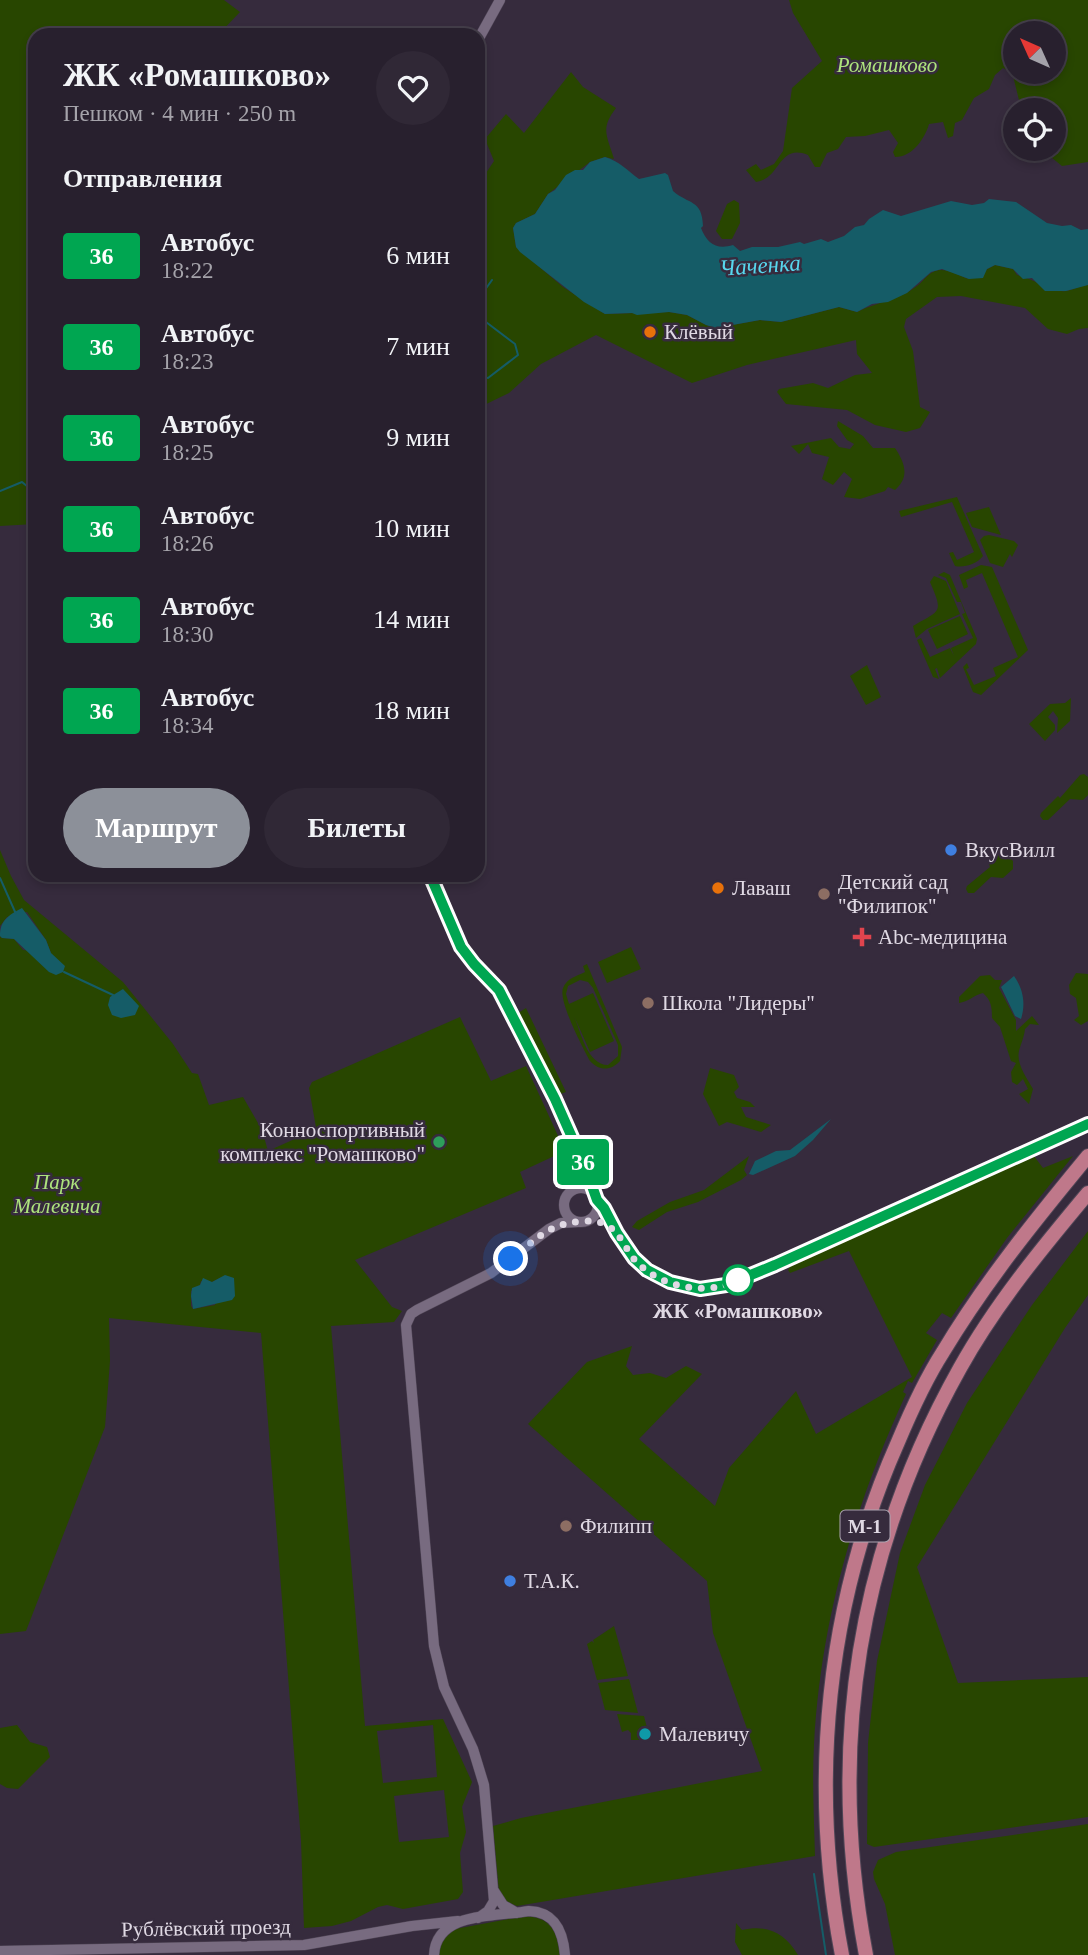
<!DOCTYPE html>
<html lang="ru">
<head>
<meta charset="utf-8">
<style>
	:root { --surface:#28202e; --page:#302836; --text:#f1f3f6; --muted:#a5a3aa; --line:#443e4a; --accent:#8c9099 }
	body { margin:0; font-family:Georgia,serif; background:var(--page); color:var(--text); height:100vh; display:flex; flex-direction:column; font-size:26px; white-space:nowrap }
	* { box-sizing:border-box; margin:0 }
	p { font-size:23px; color:var(--muted) }
	.icon { flex:none; width:38px; height:38px; fill:none; stroke:currentColor; stroke-width:2; stroke-linecap:round; stroke-linejoin:round }
	.map { position:relative; flex:1; overflow:hidden }
	.drawer { position:absolute; left:28px; top:28px; width:457px; height:854px; display:flex; flex-direction:column; background:var(--surface); border-radius:21px; box-shadow:0 4px 10px #0003,0 0 0 2px var(--line) }
	.drawer>* { flex:none }
	.badge { padding:0 14px; border-radius:5px; font-size:24px; line-height:46px }
	.needle { width:46px; rotate:315deg }
	.tools { position:absolute; left:1003px; top:21px; display:grid; gap:14px }
	.tools a { display:grid; place-items:center; width:63px; height:63px; border-radius:50%; background:var(--surface); box-shadow:0 4px 10px #0003,0 0 0 2px var(--line); font-size:35px }
	.you { position:absolute; width:35px; height:35px; margin:-18px; border:5px solid #fff; border-radius:50%; background:#1a73e8; box-shadow:0 0 0 10px #1a73e833 }
	.map>.badge { position:absolute; translate:-50% -50%; box-shadow:0 0 0 4px #fff }
	h2 { padding:0 35px; font-size:26px; line-height:63px }
	.round { display:grid; place-items:center; flex:none; width:74px; height:74px; border-radius:37px; background:var(--page) }
	.head { display:flex; align-items:center; justify-content:space-between; height:119px; padding:0 35px }
	h1 { font-size:33px; font-weight:700; line-height:52px }
	.cta { display:flex; gap:14px; margin-top:auto; padding:14px 35px }
	.cta a { flex:1; height:80px; border-radius:42px; background:var(--accent); color:#fff; font-size:28px; font-weight:700; line-height:80px; text-align:center }
	.cta a+a { background:var(--page); color:var(--text) }
	ul { padding:0; list-style:none }
	li { display:flex; align-items:center; gap:21px; height:91px; padding:0 35px }
	li div { flex:1 }
	li b { display:block; font-size:26px }
	li em { font-style:normal }
	li .badge { min-width:77px; font-weight:700; text-align:center }
	.map>svg:first-child { display:block }
</style>
</head>
<body>
<div class="map">
<svg width="1088" height="1955" viewBox="0 0 1088 1955">
	<rect width="100%" height="100%" fill="#362b3d"/>
	<path fill="#284600" fill-rule="evenodd" d="M0 0H224L240 12 218 35H35V524L0 526Z
		M789 0H1088V162L1062 166 1041 149H1054V110H1026L1019 100 1012 72 1003 68 995 75 989 89 974 98 962 120 955 123 953 136 948 138 943 122 929 124C925 138 913 157 895 157L893 152 898 143 889 130 865 136 846 137 838 149 827 153 820 167H815L808 155C778 143 781 179 756 182L746 170 756 164 761 170 774 164 783 151 792 88 822 61 793 13ZM1015 33H1054V72H1015Z
		M571 72 583 87 616 108C600 129 607 135 614 159L605 157 590 162 548 194 535 214 516 223 513 228 516 247 563 287 605 314 669 312 687 315 706 325 716 328 760 320 781 322 839 307 857 312C877 302 899 300 917 286 925 280 928 272 939 270 949 269 960 276 969 279L995 265 1013 269 1017 275C1033 278 1050 293 1066 291 1073 290 1081 285 1088 285V328L1079 329 1067 334 1048 329 1025 308 961 296 937 297 906 319 904 327 913 351 920 407 930 412 920 428 906 432 875 425 847 410 786 404 777 392 779 389 813 383 828 388 855 375 872 373 857 354 856 340 747 365 692 383 596 335 541 364 509 393 478 408V185L494 161 485 139 506 114 524 133Z
		M734 200 739 203 740 223 732 239H722L716 231 727 204Z
		M838 421 863 436 873 448H895C905 463 910 477 895 490L888 487 885 491 860 499 844 497 852 479 844 472 833 485 822 479 829 457 812 453 808 444 799 454 791 446 831 438 839 447 850 449 854 444 847 440 837 426Z
		M957 497 983 556C977 564 964 568 955 566L949 553 953 552 957 560 974 552 952 502 901 517 899 511Z
		M989 507 1001 535 972 527 966 513Z
		M989 535 1014 541 1018 545 1012 557 1010 554 1003 567 990 563 980 540 984 536Z
		M981 565 992 567 1028 650 981 695 973 692 963 667 967 663 969 668 966 669 974 685 996 676 993 668 1018 657 982 573 966 580 968 587 964 589 959 575Z
		M944 572 950 575 977 639 976 644 940 678 937 668 935 669 939 679 933 677 917 640 921 638 930 657 950 648 954 656 951 648 973 638 962 614 965 613 961 602H957L946 578 938 575Z
		M934 576 946 581 960 614 927 629 916 638 913 626C940 610 944 614 930 582Z
		M960 616 968 634 937 649 928 630Z
		M867 665 881 697 866 705 850 676Z
		M1071 698 1070 721 1057 733 1058 718 1053 711 1048 717 1055 725V730L1045 741 1029 724 1050 704 1065 703Z
		M1084 774 1088 777V795L1083 800 1070 799 1048 820H1043L1040 816 1041 813 1058 796 1060 798 1080 775Z
		M0 850 11 876 24 900 123 982 173 1044 192 1073 198 1074 209 1105 243 1097 262 1130 268 1151 308 1133H317L309 1088 312 1082 460 1017 491 1081 526 1066 565 1151 520 1172 526 1188 355 1260 392 1307 402 1311 394 1322 331 1326 365 1726 443 1719 472 1782 462 1807 466 1832 460 1853 463 1892 458 1899 403 1909 387 1905 378 1907 351 1921 332 1926 304 1928 301 1841 261 1333 109 1318 110 1361 105 1427 26 1631 0 1634V936L2 938 14 939 23 950 51 953 46 940 27 912 7 917 0 926ZM222 1277 215 1305 193 1309 191 1306V1291L200 1285 201 1281 212 1282ZM433 1725 437 1777 383 1783 377 1731ZM444 1790 449 1837 399 1842 394 1796Z
		M1000 853H1005L1003 856 1007 855 1013 861V869L1003 878 991 877 974 893H968L966 889 967 886 990 867 989 864Z
		M631 947 641 969 607 983 598 962Z
		M587 964 622 1047 620 1061C611 1071 599 1071 590 1061 583 1048 558 1001 563 988 567 978 577 976 585 972L583 966ZM580 980 588 982 593 988 618 1045V1056L608 1065C587 1065 581 1032 574 1016L590 1052 614 1041 593 993 569 1004 566 994 568 986Z
		M1076 973 1088 974V1021L1081 1025 1074 1020 1079 1016 1076 998 1070 994 1069 985Z
		M990 975 995 980H1002L999 988 1016 1020V1031L1032 1016 1039 1025 1030 1024 1025 1029C1024 1038 1021 1043 1019 1051 1016 1064 1027 1078 1033 1089L1029 1104 1019 1094 1028 1089 1023 1079 1017 1085 1012 1082 1011 1072 1016 1063 1011 1061 1000 1027 992 1018C992 1007 991 1000 983 993 974 995 968 1002 959 1003V997L980 976Z
		M526 1008 566 1092 557 1095 518 1013Z
		M710 1068 734 1075 739 1087 734 1092 737 1098 750 1102 755 1107H741L746 1117 771 1125 761 1132 727 1122 719 1126 703 1094Z
		M749 1156 744 1170 747 1175 741 1180 698 1202 667 1212 639 1230 632 1227 637 1221 670 1202 704 1190Z
		M1034 1156 1043 1168 1073 1156 1007 1238 951 1318 942 1313 926 1333 937 1340 912 1383 908 1381 903 1392 906 1394C854 1507 821 1619 814 1744 812 1781 814 1818 815 1856L517 1906 505 1901 499 1892 493 1826 521 1818 762 1771 713 1633 707 1581 528 1424 587 1362 632 1346 626 1366 633 1375 650 1373 666 1378 686 1366 702 1374 639 1439 715 1506 729 1468 796 1391 816 1434 912 1377 849 1251 790 1273 788 1270 792 1264Z
		M1088 1231V1295L1065 1328 917 1567 958 1683 1088 1677V1817L874 1847 867 1844 868 1743 877 1661 900 1553 925 1485 967 1403 1032 1305Z
		M614 1626 628 1676 597 1680 587 1644 592 1641 594 1643 593 1640Z
		M629 1679 638 1713 605 1710 598 1683Z
		M617 1714 644 1716 648 1732 643 1730 639 1732 638 1735 642 1740H631V1733L628 1730 622 1732Z
		M17 1725 30 1742 47 1747 50 1757 18 1789 7 1788 0 1784V1728Z
		M1088 1824V1955H895L885 1904 874 1879 873 1872 878 1860 896 1852Z
		M525 1916C552 1918 557 1931 560 1955H437L444 1937 455 1929Z
		M736 1923 742 1930C767 1924 785 1933 798 1955H742L735 1942Z"/>
	<path fill="#155c67" d="M605 157C619 161 628 171 639 179L665 173 668 175 673 191C689 205 702 199 703 226L701 228C707 244 717 250 733 245L740 251 752 247H778L800 242 804 244 821 239 828 242 844 236 855 227 864 225 869 219 883 210 901 216 951 201 972 205 984 203 989 199 1016 202 1047 223 1062 226 1071 225 1081 230 1088 229V285L1066 291H1045L1032 278 1023 279 1013 269 995 265 987 269 983 278 969 279 942 269 931 272 907 293 888 302 872 304 857 312 839 307 781 322 760 320 716 328 706 325 687 315 669 312 637 315 632 313 605 314 584 302 520 252 516 247 513 228 516 223 535 214 548 194 555 190 566 175 575 170H583L590 162Z
		M22 908 46 940 51 953 65 966 63 972 56 975 49 972 14 939 2 938 0 936C0 920 9 915 22 908Z
		M1014 976C1023 989 1026 1003 1021 1019L1015 1016 1001 987Z
		M123 989 139 1006 135 1015 121 1018 112 1015 108 1005 110 997Z
		M831 1119 813 1140 795 1156 753 1175 749 1174 755 1161 776 1151 790 1150Z
		M225 1275 234 1278 235 1296 232 1300 193 1309 191 1296 192 1288 200 1285 203 1278 212 1282Z"/>
	<g fill="none" stroke-linecap="round" stroke-linejoin="round">
		<path stroke="#155c67" stroke-width="2" d="M478 376 488 378 518 355 515 344 482 319 480 309 482 294 492 280
			M0 491 22 482 28 487 35 486
			M0 878 16 914
			M64 972 113 995
			M814 1874 826 1955"/>
		<defs>
			<path id="tertiary" d="M478 40 500 0
				M430 875 462 947 474 964 499 990 539 1067 586 1169 595 1195
				M564 1205a17 17 0 1 1 34 0a17 17 0 1 1-34 0Z
				M597 1200C610 1215 616 1234 628 1251 649 1280 689 1295 725 1286 742 1281 759 1272 775 1265L1088 1124
				M494 1891 503 1905 517 1913
				M478 1918 488 1911 494 1901 484 1785 473 1749 444 1687 434 1646 406 1325 411 1314 417 1310 491 1273 549 1229 561 1223 578 1222
				M0 1951 304 1945 412 1926 458 1921
				M434 1955C436 1911 496 1917 529 1911 555 1912 563 1931 565 1955"/>
			<path id="trunk" d="M842 1955C809 1782 826 1604 898 1442 911 1411 925 1380 943 1352 985 1282 1036 1219 1088 1156
				M866 1955C827 1749 857 1552 960 1368 995 1305 1042 1248 1088 1193"/>
		</defs>
		<use href="#tertiary" stroke="#504656" stroke-width="11"/>
		<use href="#trunk" stroke="#504656" stroke-width="16"/>
		<use href="#tertiary" stroke="#786b80" stroke-width="10"/>
		<use href="#trunk" stroke="#bf788a" stroke-width="14"/>
	</g>
	<g fill="none" stroke-linecap="round" stroke-linejoin="round">
		<defs>
			<path id="line" d="M430 875 461 947 474 964 499 990 555 1099 586 1169 597 1200 604 1208 617 1233 634 1258 647 1270 670 1282 700 1289 726 1285 775 1265 1088 1124"/>
		</defs>
		<use href="#line" stroke="#fff" stroke-width="16"/>
		<use href="#line" stroke="#00a651" stroke-width="10"/>
		<path stroke="#e0d9e4" stroke-width="7" stroke-dasharray="0 12.6" d="M511 1259C539 1237 549 1223 586 1221 596 1221 603 1222 611 1228 621 1236 626 1249 634 1259 658 1287 706 1297 738 1280"/>
	</g>
	<g fill="#e8710a" stroke="#362b3d" stroke-width="2.5">
		<circle cx="650" cy="332" r="7"/>
		<circle cx="718" cy="888" r="7"/>
	</g>
	<g fill="#3f7fe0" stroke="#362b3d" stroke-width="2.5">
		<circle cx="951" cy="850" r="7"/>
		<circle cx="510" cy="1581" r="7"/>
	</g>
	<g fill="#8d6e63" stroke="#362b3d" stroke-width="2.5">
		<circle cx="824" cy="894" r="7"/>
		<circle cx="648" cy="1003" r="7"/>
		<circle cx="566" cy="1526" r="7"/>
	</g>
	<path fill="#e0444e" stroke="#362b3d" stroke-width="2.5" d="M858.5 926.5h7v7h7v7h-7v7h-7v-7h-7v-7h7z"/>
	<circle fill="#2e9e5b" stroke="#362b3d" stroke-width="2.5" cx="439" cy="1142" r="7"/>
	<circle fill="#fff" stroke="#00a651" stroke-width="3.5" cx="738" cy="1280" r="14"/>
	<circle fill="#0f9aa8" stroke="#362b3d" stroke-width="2.5" cx="645" cy="1734" r="7"/>
	<g text-anchor="middle" stroke-width="5" stroke-linejoin="round" paint-order="stroke">
		<rect fill="#362b3d" stroke="#ada5b2" stroke-width="2" x="840.5" y="1510.5" width="49" height="31" rx="5"/>
		<g font-size="19" font-weight="bold" fill="#e0d9e4">
			<text x="865" y="1533">М-1</text>
		</g>
		<g font-size="21" font-style="italic" fill="#aee47d" stroke="#362b3d">
			<text x="887" y="72">Ромашково</text>
			<text x="57" y="1189">Парк<tspan x="57" dy="24">Малевича</tspan></text>
		</g>
		<g font-size="21" fill="#e0d9e4" stroke="#362b3d" text-anchor="start">
			<text x="664" y="339">Клёвый</text>
			<text x="965" y="857">ВкусВилл</text>
			<text x="838" y="889">Детский сад<tspan x="838" dy="24">"Филипок"</tspan></text>
			<text x="732" y="895">Лаваш</text>
			<text x="878" y="944">Abc-медицина</text>
			<text x="662" y="1010">Школа "Лидеры"</text>
			<text x="425" y="1137" text-anchor="end">Конноспортивный<tspan x="425" dy="24">комплекс "Ромашково"</tspan></text>
			<text x="580" y="1533">Филипп</text>
			<text x="524" y="1588">Т.А.К.</text>
			<text x="659" y="1741">Малевичу</text>
		</g>
		<g font-size="21" font-weight="bold" fill="#e0d9e4" stroke="#362b3d">
			<text x="738" y="1318">ЖК «Ромашково»</text>
		</g>
		<g font-size="21" fill="#e0d9e4" stroke="#362b3d">
			<text transform="translate(206 1928) rotate(-1)" y="7">Рублёвский проезд</text>
		</g>
		<g font-size="23" font-style="italic" fill="#57d7ee" stroke="#362b3d">
			<text transform="translate(760 265) rotate(-4)" y="8">Чаченка</text>
		</g>
	</g>
</svg>
<div class="tools">
<a><svg class="needle" viewBox="-14 -14 28 28"><path d="M0-13l5 13h-10z" fill="#e53935"/><path d="M0 13l5-13h-10z" fill="#a5a3aa"/></svg></a>
<a><svg class="icon" aria-label="locate" viewBox="0 0 24 24"><circle cx="12" cy="12" r="6"/><path d="M12 2v4M12 18v4M2 12h4M18 12h4"/></svg></a>
</div>
<div class="you" style="left:511px;top:1259px"></div>
<b class="badge" style="left:583px;top:1162px;background:#00a651;color:#fff">36</b>
<section class="drawer">
<div class="head"><div><h1>ЖК «Ромашково»</h1><p>Пешком · 4 мин · 250 m</p></div><a class="round"><svg class="icon" aria-label="heart" viewBox="0 0 24 24"><path d="M12 20l-8-8c-3-5 5-10 8-4 3-6 11-1 8 4z"/></svg></a></div>
<h2>Отправления</h2>
<ul>
<li><span class="badge" style="background:#00a651;color:#fff">36</span><div><b>Автобус</b><p>18:22</p></div><em>6 мин</em></li>
<li><span class="badge" style="background:#00a651;color:#fff">36</span><div><b>Автобус</b><p>18:23</p></div><em>7 мин</em></li>
<li><span class="badge" style="background:#00a651;color:#fff">36</span><div><b>Автобус</b><p>18:25</p></div><em>9 мин</em></li>
<li><span class="badge" style="background:#00a651;color:#fff">36</span><div><b>Автобус</b><p>18:26</p></div><em>10 мин</em></li>
<li><span class="badge" style="background:#00a651;color:#fff">36</span><div><b>Автобус</b><p>18:30</p></div><em>14 мин</em></li>
<li><span class="badge" style="background:#00a651;color:#fff">36</span><div><b>Автобус</b><p>18:34</p></div><em>18 мин</em></li>
</ul>
<div class="cta"><a>Маршрут</a><a>Билеты</a></div>
</section>
</div>
</body>
</html>
